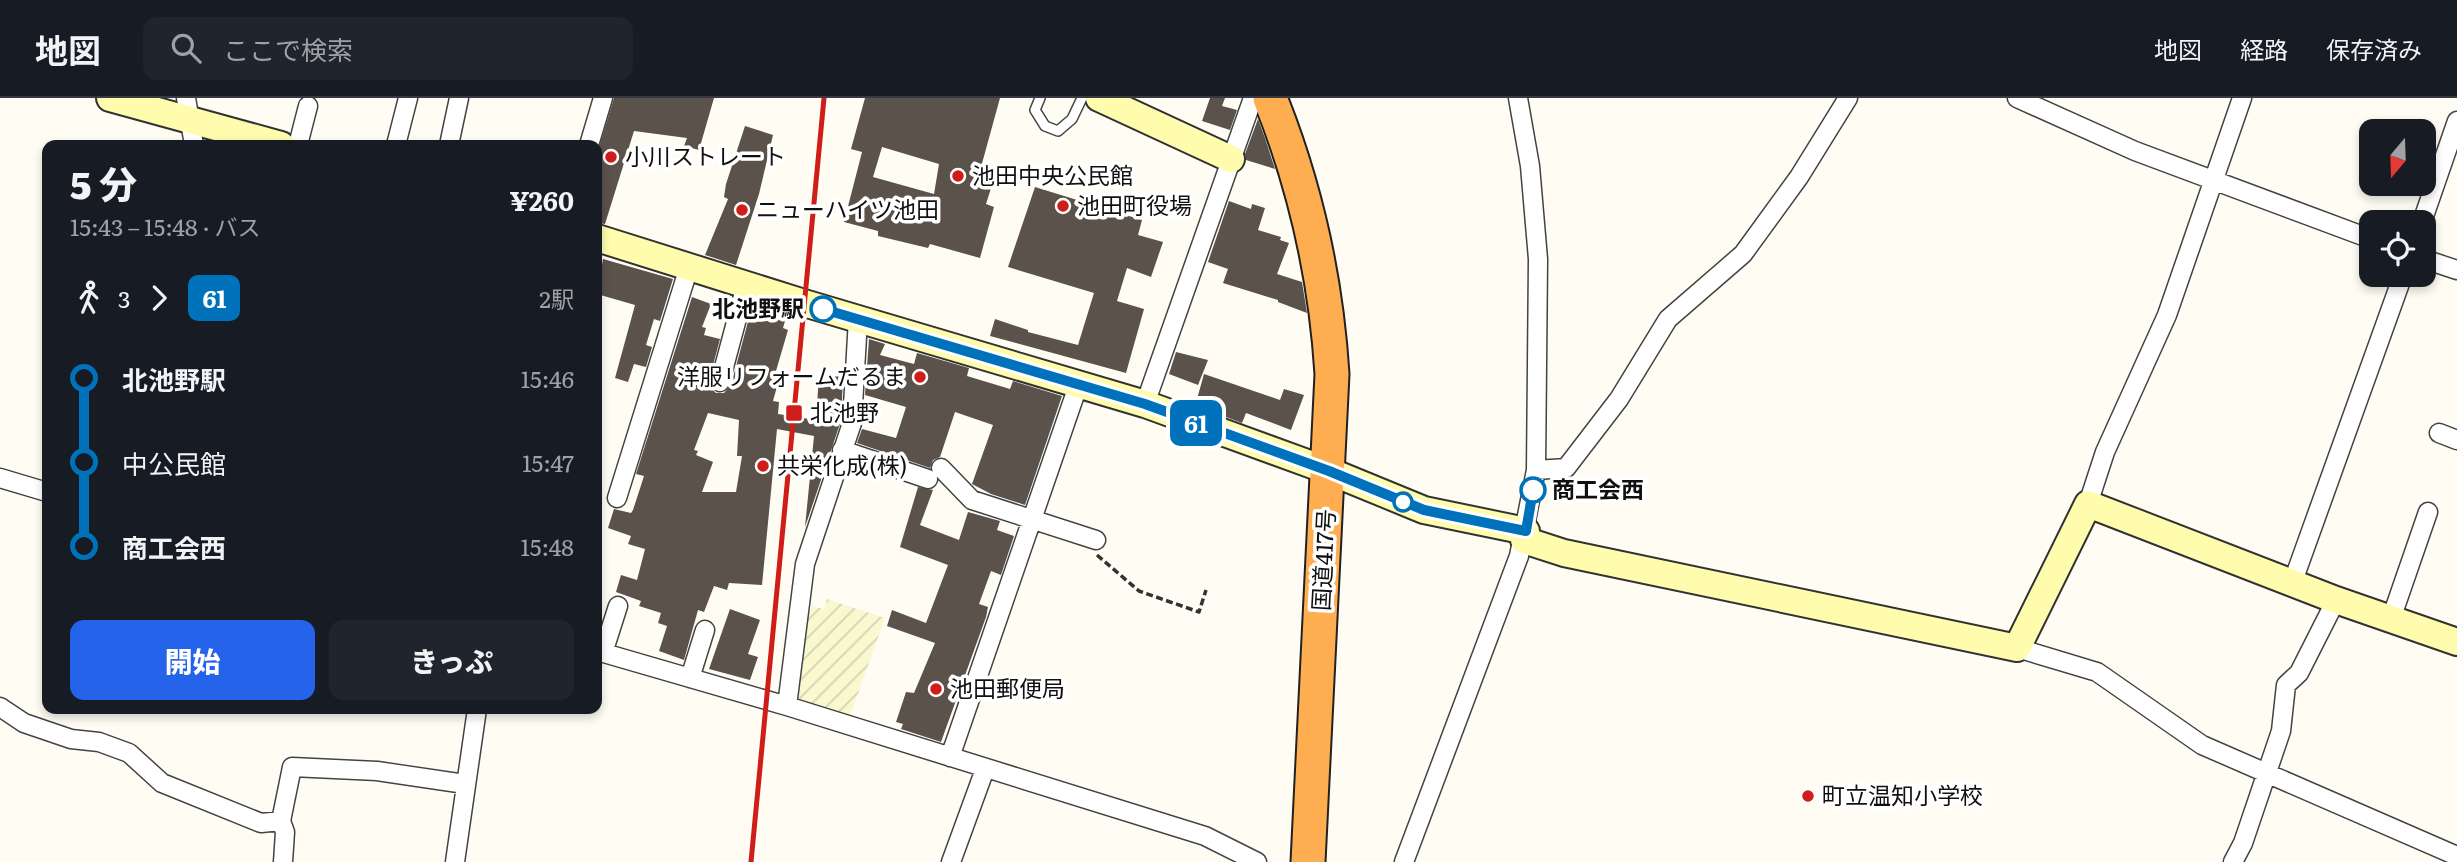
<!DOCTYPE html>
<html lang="ja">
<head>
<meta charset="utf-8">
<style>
	:root { --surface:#171b24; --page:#20242c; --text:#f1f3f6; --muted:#9ea1a6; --line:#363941; --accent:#2563eb }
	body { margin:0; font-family:Literata,"Noto Sans JP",serif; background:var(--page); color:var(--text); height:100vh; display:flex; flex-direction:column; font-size:26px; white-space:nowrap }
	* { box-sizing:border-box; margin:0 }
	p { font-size:23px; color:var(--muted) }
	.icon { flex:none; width:38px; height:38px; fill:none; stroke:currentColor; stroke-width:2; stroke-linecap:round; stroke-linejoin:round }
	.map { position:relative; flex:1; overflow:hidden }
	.details { position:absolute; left:42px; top:42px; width:560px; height:574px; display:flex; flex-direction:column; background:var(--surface); border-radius:14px; box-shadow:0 4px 10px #0003 }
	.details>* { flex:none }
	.badge { padding:0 14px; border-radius:10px; font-size:24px; line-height:46px }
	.needle { width:46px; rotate:199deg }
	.controls { position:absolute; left:2359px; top:21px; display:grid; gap:14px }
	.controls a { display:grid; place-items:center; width:77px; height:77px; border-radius:14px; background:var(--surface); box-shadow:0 4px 10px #0003; font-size:35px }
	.map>.badge { position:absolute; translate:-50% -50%; box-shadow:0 0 0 4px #fff }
	.legs { display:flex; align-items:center; gap:10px; height:77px; padding:0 28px; font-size:23px }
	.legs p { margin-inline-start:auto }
	.overview { display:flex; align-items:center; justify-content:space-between; height:119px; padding:0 28px }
	h1 { font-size:38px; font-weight:800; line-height:52px }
	.cta { display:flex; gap:14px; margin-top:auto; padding:14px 28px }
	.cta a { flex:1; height:80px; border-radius:14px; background:var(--accent); color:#fff; font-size:28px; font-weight:800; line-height:80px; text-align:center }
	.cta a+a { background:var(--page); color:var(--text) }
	ul { padding:0 28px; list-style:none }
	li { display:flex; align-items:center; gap:24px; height:84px; font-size:26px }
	li i { display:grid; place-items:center; width:10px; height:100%; margin:0 9px; background:currentColor }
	li i::after { content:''; width:18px; height:18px; margin:-9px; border:5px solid; border-radius:50%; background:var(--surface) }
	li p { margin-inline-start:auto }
	li:first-child i { background:linear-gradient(#0000 50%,currentColor 0) }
	li:last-child i { background:linear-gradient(currentColor 50%,#0000 0) }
	header { display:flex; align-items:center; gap:42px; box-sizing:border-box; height:98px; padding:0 35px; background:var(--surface); border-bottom:2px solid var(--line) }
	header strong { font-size:33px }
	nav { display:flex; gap:38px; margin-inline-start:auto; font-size:24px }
	.search { width:490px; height:63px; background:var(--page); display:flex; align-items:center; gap:18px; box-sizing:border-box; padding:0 24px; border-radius:14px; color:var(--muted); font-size:26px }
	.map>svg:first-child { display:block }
</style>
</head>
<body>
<header>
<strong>地図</strong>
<div class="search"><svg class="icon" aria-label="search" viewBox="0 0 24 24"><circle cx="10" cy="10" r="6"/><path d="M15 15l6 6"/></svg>ここで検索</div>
<nav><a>地図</a><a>経路</a><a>保存済み</a></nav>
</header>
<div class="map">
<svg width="2457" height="764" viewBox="0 0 2457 764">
	<defs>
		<pattern id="farmland-furrows" width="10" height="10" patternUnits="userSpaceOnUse" patternTransform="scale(1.75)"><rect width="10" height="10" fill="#f9f8cf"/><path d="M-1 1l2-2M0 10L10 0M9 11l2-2" fill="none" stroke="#d4d4b1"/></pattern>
	</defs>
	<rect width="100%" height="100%" fill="#fffdf3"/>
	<path fill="url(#farmland-furrows)" d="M827 501 885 520 850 618 798 601 793 594 804 515H810L812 508 824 511Z"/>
	<path fill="#5a524b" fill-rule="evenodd" d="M614 0H714L699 52 684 48 687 40 634 33 605 126 597 125V56Z
		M865 0H1000L978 80 993 84 986 106 994 109 980 160 930 146 928 150 878 138V133L844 124 862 54 851 51ZM882 49 939 66 934 96 873 79Z
		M1210 0H1225L1222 8 1237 12 1230 32 1202 23Z
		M1258 21 1265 40 1275 71 1246 62 1245 56Z
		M745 28 773 37 759 96 736 167 705 157 728 101 724 99 726 86Z
		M1035 89 1142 122 1138 137 1163 144 1151 179 1127 170 1117 203 1144 211 1126 275 990 238 995 221 1028 232V234L1078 247 1094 195 1008 169Z
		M1229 103 1251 111 1252 106 1265 110 1258 132 1281 139 1280 142 1289 145 1277 176 1302 184 1307 215 1278 204V202L1223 185 1228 171 1208 164Z
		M603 161 673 181 660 223 654 221 646 247 652 249 646 269 634 266 628 284 615 280 635 207 597 196Z
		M692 199 711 206 702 229 706 230 704 237 720 241 709 282 712 291 716 295H724L731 287 753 205 787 216 783 230 788 232 776 273 781 274 773 303 779 304 778 316 816 322 819 277 843 279 841 323 805 429 814 338 777 331 762 487 729 485 727 492 714 488 704 514 698 512 684 562 659 553 667 528 658 525 661 515 639 508 641 503 616 494 621 477 637 482 645 451 628 446 631 438 608 430 614 411 631 415 633 412 644 378 636 376ZM708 315 739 322 737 358H742L736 394H702L713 364 696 357 698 353 694 352Z
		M869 241 885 246 880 257 914 266 917 255 969 270 967 278 1010 291 1013 283 1062 298 1025 407 991 396 972 386 993 327 955 314 940 359 933 362 930 370 857 345 862 331 896 340 906 309 865 297Z
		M1176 254 1208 262 1198 287 1169 276Z
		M1204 276 1280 302 1284 291 1304 297 1291 332 1246 315 1242 325 1202 310 1204 303 1197 301Z
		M918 389 933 392 920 427 959 442 968 414 1000 423 997 432 1014 438 1001 477 991 473 979 506 988 509 986 519 941 644 901 631 903 626 896 624 906 594 914 595 935 545 887 528 892 512 926 525 948 467 900 449Z
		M730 511 760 522 748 556 758 559 750 582 709 571Z"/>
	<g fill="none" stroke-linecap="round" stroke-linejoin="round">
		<defs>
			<path id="lane" d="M1040 0 1035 12 1045 28 1058 33 1072 21 1082 0"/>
			<path id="street" d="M186 0 194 47
				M2017 0 2135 53 2371 141
				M298 47 308 8
				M396 47 408 0
				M449 47 459 0
				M589 47 603 0
				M2422 124 2457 23
				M2424 161 2457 172
				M720 284 746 187
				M1145 306 1253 0
				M2439 335 2457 342
				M842 352 928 381
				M941 370 972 402 1096 442
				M1536 372 1566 370 1619 301 1668 221 1743 156 1799 79 1848 0
				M0 380 47 394
				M617 400 689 169
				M2088 406 2105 354 2167 217 2242 0
				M2292 486 2403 177
				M2391 521 2428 414
				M2017 550 2097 574 2202 647 2457 758
				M597 553 787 608 1205 738 1257 764
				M603 555 618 508
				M690 580 705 532
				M787 608 805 466 852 325 858 221
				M0 609 24 625 71 641 99 644 129 655 162 685 261 725 281 723
				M950 659 1079 285
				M283 764 285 734 281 723 292 669 377 673 465 686
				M455 764 477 611
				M951 764 985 671
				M1404 764 1519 458 1536 372 1538 161 1530 68 1518 0
				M2233 764 2243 745 2281 633 2286 587 2299 575 2336 502"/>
			<path id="secondary" d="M110 0 281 47
				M1099 0 1231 61
				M597 140 804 205 1145 306 1329 373 1424 412 1526 433
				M1524 442 1564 455 2017 550 2088 406 2336 502 2457 544"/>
			<path id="highway" d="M1270 0C1306 90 1326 180 1332 276L1308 764"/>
		</defs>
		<use href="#lane" stroke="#434343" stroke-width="12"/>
		<use href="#street" stroke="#434343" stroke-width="21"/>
		<use href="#secondary" stroke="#323232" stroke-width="30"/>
		<use href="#highway" stroke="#212121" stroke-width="37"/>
		<path stroke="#323232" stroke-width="3.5" stroke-dasharray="7 3.5" stroke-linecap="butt" d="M1097 457 1139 493 1199 514 1206 492"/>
		<use href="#lane" stroke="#fff" stroke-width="9"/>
		<use href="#street" stroke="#fff" stroke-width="18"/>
		<use href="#secondary" stroke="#fffcae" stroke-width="26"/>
		<use href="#highway" stroke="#ffad51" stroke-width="33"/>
		<path stroke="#cf1d19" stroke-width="5" d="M751 764 824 0"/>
	</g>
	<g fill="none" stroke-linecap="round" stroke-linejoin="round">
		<defs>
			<path id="line-1" d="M823 211 1145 306 1329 373 1424 412 1526 433 1533 392"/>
		</defs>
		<use href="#line-1" stroke="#fff" stroke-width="16"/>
		<use href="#line-1" stroke="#0072bc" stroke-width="10"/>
	</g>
	<g fill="#cf1d19" stroke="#fff" stroke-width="2.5">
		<circle cx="611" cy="59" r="7"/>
		<circle cx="958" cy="78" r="7"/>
		<circle cx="1063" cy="108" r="7"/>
		<circle cx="742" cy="112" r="7"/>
		<circle cx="920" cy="279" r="7"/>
		<rect x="785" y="306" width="18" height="18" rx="3.5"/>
		<circle cx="763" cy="368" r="7"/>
		<circle cx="936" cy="591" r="7"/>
		<circle cx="1808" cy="698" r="7"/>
	</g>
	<g fill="#fff" stroke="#0072bc" stroke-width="3.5">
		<circle cx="823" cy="211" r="12"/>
		<circle cx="1533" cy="392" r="12"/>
		<circle cx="1403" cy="404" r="9"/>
	</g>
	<g text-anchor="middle" stroke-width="7" stroke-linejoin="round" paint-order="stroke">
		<g font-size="23" fill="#101010" stroke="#fff" text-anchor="start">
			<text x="625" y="67">小川ストレート</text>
			<text x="972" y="86">池田中央公民館</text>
			<text x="1077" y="116">池田町役場</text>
			<text x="756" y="120">ニューハイツ池田</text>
			<text x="906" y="287" text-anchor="end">洋服リフォームだるま</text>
			<text x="810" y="323">北池野</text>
			<text x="777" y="376">共栄化成(株)</text>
			<text x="950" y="599">池田郵便局</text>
			<text x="1822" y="706">町立温知小学校</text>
		</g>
		<g font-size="23" font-weight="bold" fill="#101010" stroke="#fff" text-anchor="end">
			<text x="804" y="219">北池野駅</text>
			<text x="1552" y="400" text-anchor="start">商工会西</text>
		</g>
		<g font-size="23" fill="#101010" stroke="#fff">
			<text transform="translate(1324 462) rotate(-87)" y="8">国道417号</text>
		</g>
	</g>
</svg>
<div class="controls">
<a><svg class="needle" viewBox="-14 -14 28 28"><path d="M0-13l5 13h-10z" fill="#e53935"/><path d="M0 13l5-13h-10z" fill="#9ea1a6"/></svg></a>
<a><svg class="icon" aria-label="locate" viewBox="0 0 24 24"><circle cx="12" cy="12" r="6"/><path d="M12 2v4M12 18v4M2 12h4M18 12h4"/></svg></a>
</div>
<b class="badge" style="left:1196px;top:325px;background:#0072bc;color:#fff">61</b>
<section class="details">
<div class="overview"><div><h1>5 分</h1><p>15:43 – 15:48 · バス</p></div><b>¥260</b></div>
<div class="legs"><svg class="icon" aria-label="walk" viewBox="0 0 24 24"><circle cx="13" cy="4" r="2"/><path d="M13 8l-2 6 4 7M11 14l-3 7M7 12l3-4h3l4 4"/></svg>3<svg class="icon" aria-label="forward" viewBox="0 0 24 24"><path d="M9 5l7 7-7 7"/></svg><b class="badge" style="background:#0072bc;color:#fff">61</b><p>2駅</p></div>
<ul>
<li><i style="color:#0072bc"></i><b>北池野駅</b><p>15:46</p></li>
<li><i style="color:#0072bc"></i><span>中公民館</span><p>15:47</p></li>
<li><i style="color:#0072bc"></i><b>商工会西</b><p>15:48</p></li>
</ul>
<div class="cta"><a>開始</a><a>きっぷ</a></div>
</section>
</div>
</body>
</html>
